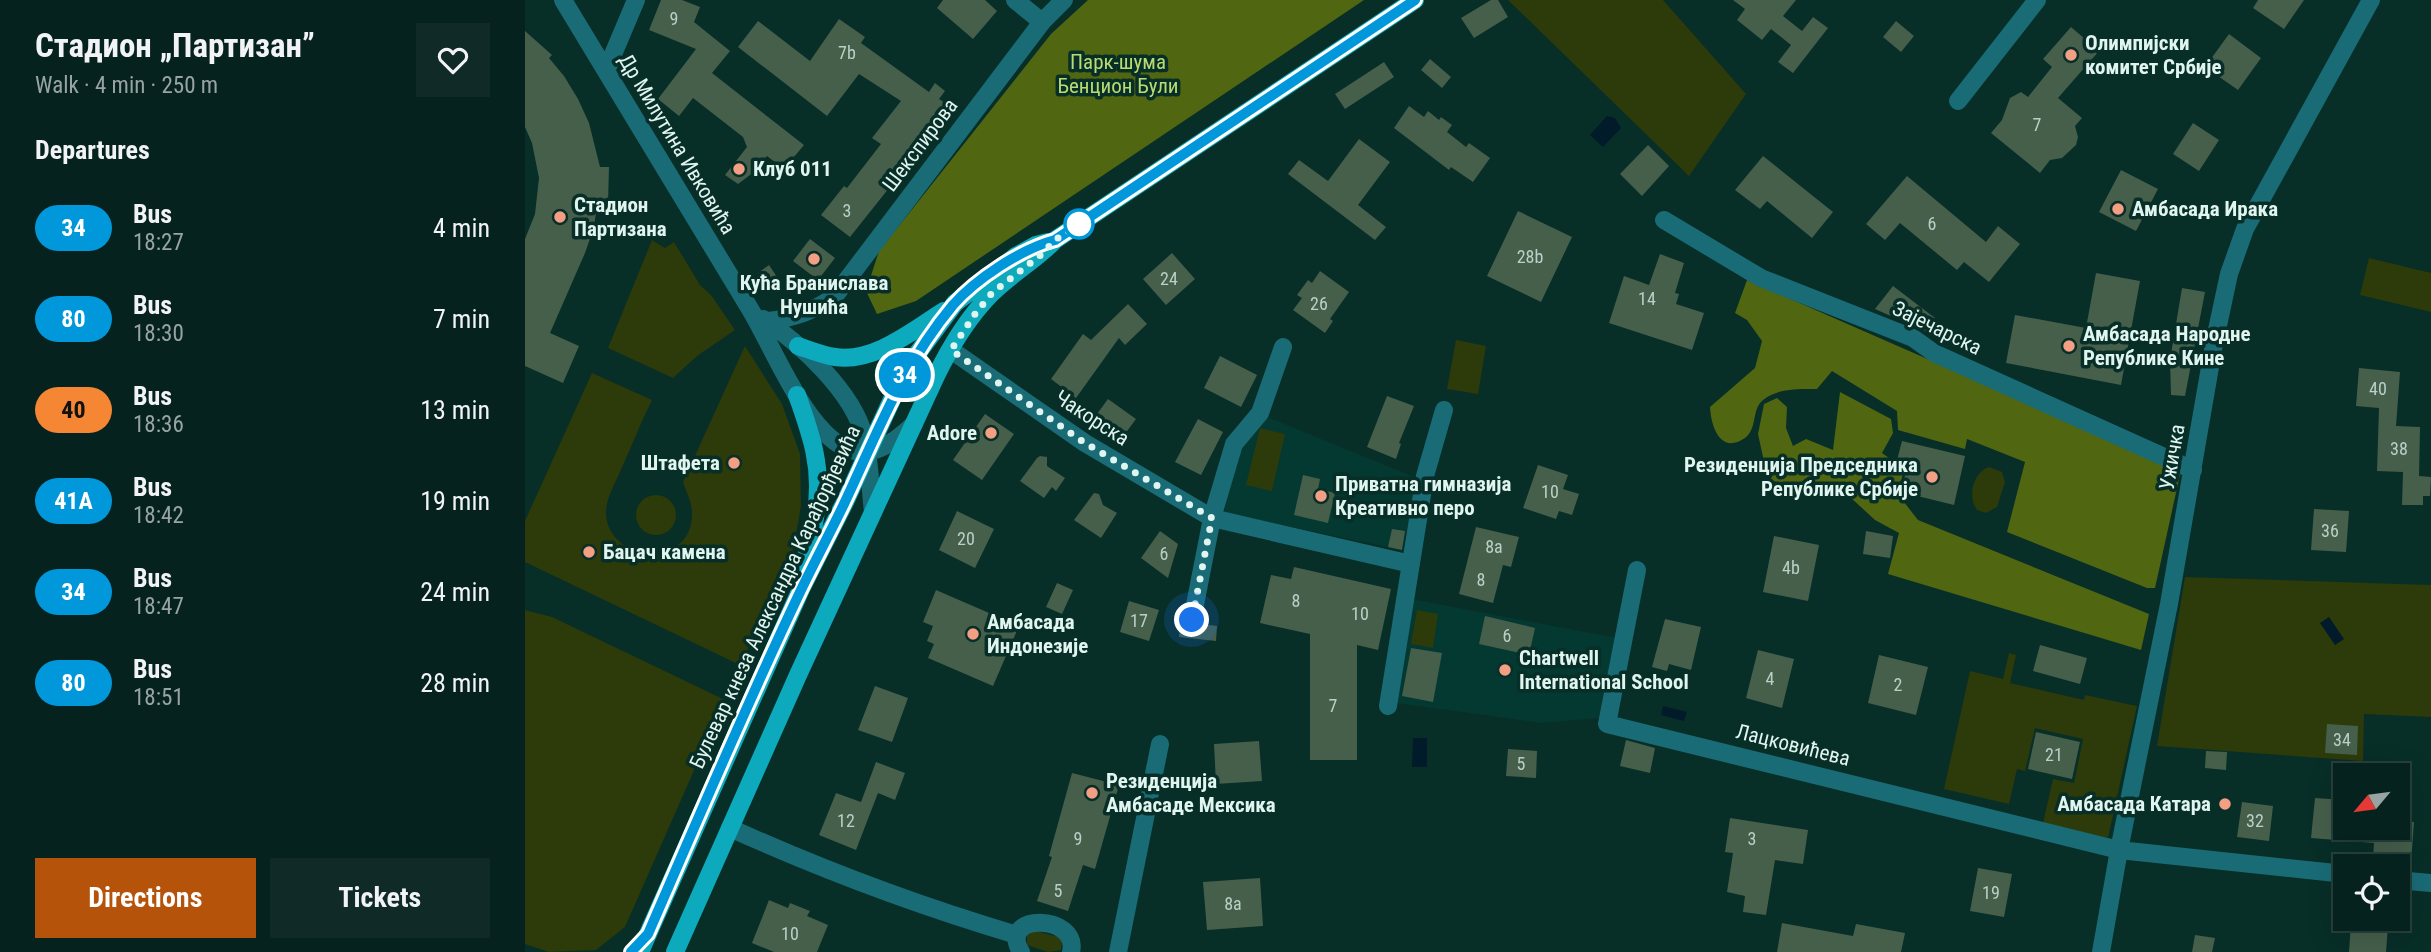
<!DOCTYPE html>
<html lang="en">
<head>
<meta charset="utf-8">
<style>
	:root { --surface:#06221e; --page:#0f2a27; --text:#f1f3f6; --muted:#98a4a4; --line:#273f3c; --accent:#b45309 }
	body { margin:0; font-family:"Roboto Condensed",sans-serif; background:var(--page); color:var(--text); height:100vh; display:flex; flex-direction:column; font-size:26px; white-space:nowrap }
	* { box-sizing:border-box; margin:0 }
	p { font-size:23px; color:var(--muted) }
	.icon { flex:none; width:38px; height:38px; fill:none; stroke:currentColor; stroke-width:2; stroke-linecap:round; stroke-linejoin:round }
	.map { position:relative; flex:1; overflow:hidden }
	.side { display:flex; flex-direction:column; background:var(--surface); width:525px }
	.side>* { flex:none }
	.badge { padding:0 14px; border-radius:23px; font-size:24px; line-height:46px }
	.needle { width:46px; rotate:241deg }
	.fabs { position:absolute; left:1808px; top:763px; display:grid; gap:14px }
	.fabs a { display:grid; place-items:center; width:77px; height:77px; border-radius:0px; background:var(--surface); box-shadow:0 7px 28px #0002,0 0 0 2px var(--line); font-size:35px }
	.you { position:absolute; width:35px; height:35px; margin:-18px; border:5px solid #fff; border-radius:50%; background:#1a73e8; box-shadow:0 0 0 10px #1a73e833 }
	.map>.badge { position:absolute; translate:-50% -50%; box-shadow:0 0 0 4px #fff }
	h2 { padding:0 35px; font-size:26px; line-height:63px }
	.round { display:grid; place-items:center; flex:none; width:74px; height:74px; border-radius:0px; background:var(--page) }
	.summary { display:flex; align-items:center; justify-content:space-between; height:119px; padding:0 35px }
	h1 { font-size:33px; font-weight:700; line-height:52px }
	.cta { display:flex; gap:14px; margin-top:auto; padding:14px 35px }
	.cta a { flex:1; height:80px; border-radius:0px; background:var(--accent); color:#fff; font-size:28px; font-weight:700; line-height:80px; text-align:center }
	.cta a+a { background:var(--page); color:var(--text) }
	ul { padding:0; list-style:none }
	li { display:flex; align-items:center; gap:21px; height:91px; padding:0 35px }
	li div { flex:1 }
	li b { display:block; font-size:26px }
	li em { font-style:normal }
	li .badge { min-width:77px; font-weight:700; text-align:center }
	main { display:flex; flex:1; min-height:0 }
	.map>svg:first-child { display:block }
</style>
</head>
<body>
<main>
<section class="side">
<div class="summary"><div><h1>Стадион „Партизан”</h1><p>Walk · 4 min · 250 m</p></div><a class="round"><svg class="icon" aria-label="heart" viewBox="0 0 24 24"><path d="M12 20l-8-8c-3-5 5-10 8-4 3-6 11-1 8 4z"/></svg></a></div>
<h2>Departures</h2>
<ul>
<li><span class="badge" style="background:#0098da;color:#fff">34</span><div><b>Bus</b><p>18:27</p></div><em>4 min</em></li>
<li><span class="badge" style="background:#0098da;color:#fff">80</span><div><b>Bus</b><p>18:30</p></div><em>7 min</em></li>
<li><span class="badge" style="background:#f58634;color:#111">40</span><div><b>Bus</b><p>18:36</p></div><em>13 min</em></li>
<li><span class="badge" style="background:#0098da;color:#fff">41A</span><div><b>Bus</b><p>18:42</p></div><em>19 min</em></li>
<li><span class="badge" style="background:#0098da;color:#fff">34</span><div><b>Bus</b><p>18:47</p></div><em>24 min</em></li>
<li><span class="badge" style="background:#0098da;color:#fff">80</span><div><b>Bus</b><p>18:51</p></div><em>28 min</em></li>
</ul>
<div class="cta"><a>Directions</a><a>Tickets</a></div>
</section>
<div class="map">
<svg width="1906" height="952" viewBox="0 0 1906 952">
	<rect width="100%" height="100%" fill="#082e28"/>
	<path fill="#043932" d="M740 416 894 479 877 550 699 513 710 456Z
		M886 599 1092 638 1074 718 1017 723 871 703Z"/>
	<path fill="#2d3a09" d="M983 0H1138L1221 94 1164 176Z
		M127 240 140 248 149 242 175 285 186 295 210 330 172 356 148 378 83 348Z
		M1844 258 1906 273V312L1835 295Z
		M931 340 961 346 953 394 922 389Z
		M220 346 257 404 275 454 276 506 266 562 215 665 0 562V521L67 373 127 400C115 424 105 450 94 474 89 485 82 498 81 510 79 563 168 571 167 513 167 503 161 491 158 482Z
		M735 428 760 434 747 491 721 485Z
		M1464 467 1477 472 1480 482 1472 507 1461 513 1452 510C1442 497 1448 472 1464 467Z
		M111 515a20 20 0 1 1 40 0a20 20 0 1 1-40 0Z
		M1660 577 1906 585V717L1839 714 1838 761 1632 746Z
		M0 610 27 617 200 700 100 927 71 950 24 952 0 944Z
		M892 610 913 614 908 648 886 644Z
		M1484 653 1491 655 1485 683 1559 700 1560 695 1612 706 1583 838 1518 823 1528 779 1549 783 1558 739 1510 728 1500 771 1492 769 1484 804 1419 789 1445 671 1478 679Z
		M511 931 533 937 537 941 536 950 523 952 502 945V934Z"/>
	<path fill="#516611" d="M563 0H839L391 301 352 314 341 291 354 251 526 34Z
		M1222 280 1656 470 1630 588H1622L1482 532 1500 462 1442 439 1440 449 1373 430 1372 411 1307 371 1292 389C1274 389 1253 388 1238 400 1226 410 1233 428 1220 438 1195 455 1186 426 1185 407L1230 368 1237 341 1222 320 1210 313Z
		M1315 392 1366 419 1368 433 1357 453 1378 468 1375 497 1393 520 1624 614 1616 650 1363 574 1374 533 1350 520 1325 497 1243 480 1233 434 1239 404 1252 398 1262 407 1261 428 1268 446 1281 439 1308 450Z"/>
	<path fill="#011b2a" d="M1082 116 1090 118 1096 128 1078 147 1065 135Z
		M1804 617 1819 639 1810 645 1795 623Z
		M1138 706 1162 712 1159 721 1136 715Z
		M888 738H902V767H887Z"/>
	<path fill="#455f4b" d="M136 0H157L175 7 169 22 205 51 187 73 279 145 259 169 242 156 229 172 213 184 200 175 222 147 218 137 168 98 154 116 133 99 171 49 124 30Z
		M418 0H460L472 11 448 39 412 8Z
		M966 0H973L983 17 949 38 936 18Z
		M1208 0H1271L1258 16 1277 31 1288 17 1303 28 1268 73 1253 62 1266 45 1246 29 1237 40 1212 20 1220 9Z
		M1733 0H1779L1759 29 1728 8Z
		M314 19 340 37 336 43 404 92 410 83 420 91 414 99 420 103 373 170 376 173 325 237 296 215 319 186 322 188 356 144 347 138 376 101 334 74 302 116 213 47 233 21 285 61Z
		M1371 21 1389 36 1376 52 1358 37Z
		M1546 27 1574 51 1533 98 1557 118 1550 126 1553 137 1551 145 1537 158 1525 160 1515 173 1466 133 1477 120 1485 98 1496 92 1503 97 1527 67 1518 59Z
		M0 31 27 55 24 58 39 76 53 99 64 123 75 167H84L83 204 73 203 68 230 60 253 25 333 54 346 38 383 0 366V239L10 214 14 178 7 143 0 127Z
		M1704 34 1736 58 1713 90 1680 67Z
		M905 59 926 77 917 88 896 70Z
		M859 62 869 77 820 109 810 94Z
		M884 106 899 117 903 111 914 120 916 117 927 125 922 132 941 147 944 143 965 158 948 182 926 167 924 170 869 128Z
		M1668 123 1694 140 1674 171 1648 154Z
		M834 139 865 162 833 205 861 227 850 240 763 174 774 160 803 181Z
		M1123 145 1144 166 1117 196 1095 174Z
		M1238 156 1308 212 1287 238 1242 201 1235 209 1210 190Z
		M1596 170 1633 189 1611 231 1574 212Z
		M1382 176 1461 242 1473 226 1495 244 1464 282 1439 262 1432 270 1375 223 1360 240 1341 224Z
		M993 211 1047 237 1016 302 962 276Z
		M285 239 310 258 293 280 268 261Z
		M647 253 670 279 641 305 618 279Z
		M1135 254 1159 263 1150 293 1154 294 1151 304 1179 313 1167 350 1084 323 1099 276 1124 285Z
		M244 265 254 280 242 288 233 273Z
		M795 271 824 292 805 319 808 321 800 333 768 310 777 298 772 295 783 280 787 283Z
		M1571 273 1615 281 1596 385 1481 363 1490 315 1561 328Z
		M1368 286 1410 318 1400 331 1350 309Z
		M1657 288 1680 292 1660 396 1646 395 1645 360Z
		M603 304 622 324 600 345 594 338 551 398 526 379 558 334 566 340Z
		M695 356 732 375 716 407 679 388Z
		M1834 368 1875 372 1871 426 1895 427 1894 476 1906 477 1905 496H1898V505H1877L1878 472 1852 471 1854 408 1831 406Z
		M862 396 889 406 874 443 876 444 871 459 842 447Z
		M583 399 611 419 594 442 566 422Z
		M460 414 489 434 457 480 428 460Z
		M673 419 698 432 676 475 650 462Z
		M1377 441 1440 456 1429 505 1376 492 1383 463 1372 460Z
		M515 456 522 457V466L540 478 531 491 527 487 519 498 495 481 512 458Z
		M1013 465 1043 475 1038 489 1054 494 1047 515 1034 511 1031 519 998 508Z
		M778 475 795 479 793 489 810 493 803 523 769 515Z
		M569 493 574 494 578 505 592 513 576 538 549 520Z
		M1789 509 1824 511 1821 552 1786 550Z
		M432 511 469 529 450 568 414 550Z
		M951 527 994 537 986 567 978 565 968 603 934 594Z
		M867 529 880 531 877 550 863 547Z
		M635 531 653 544 643 578 616 558Z
		M1341 531 1368 536 1365 558 1338 554Z
		M1249 536 1294 545 1283 601 1238 592Z
		M769 567 866 589 853 650 832 645V760H785V634L735 623 746 575 766 579Z
		M532 583 548 590 537 614 521 607Z
		M411 590 494 626 468 686 403 658 409 644 402 641 408 626 398 622Z
		M604 601 634 610 624 641 595 632Z
		M960 616 1010 628 1004 655 954 644Z
		M1140 619 1176 627 1166 670 1144 664 1142 671 1127 667Z
		M655 622 659 628 665 631 671 630 677 624 692 626 691 641 654 637Z
		M1515 645 1562 658 1555 684 1508 671Z
		M886 648 917 653 908 702 877 696Z
		M1233 650 1269 659 1257 708 1221 698Z
		M1354 655 1403 667 1391 715 1343 703Z
		M350 686 383 698 367 742 333 730Z
		M1802 724 1833 726 1832 755 1800 753Z
		M1511 732 1555 742 1547 779 1503 769Z
		M1101 740 1130 748 1125 773 1095 766Z
		M734 741 737 781 691 784 689 744Z
		M983 749 1012 751 1011 778 981 776Z
		M1681 751 1702 752 1701 770 1680 768Z
		M351 762 380 773 370 800 353 793 331 850 294 835 311 793 336 802Z
		M547 773 594 785 570 869 558 865 543 911 512 901 527 857 524 856Z
		M1790 798 1820 800V828H1872V821L1889 822 1886 862 1848 859 1849 843 1786 838Z
		M1717 802 1748 806 1744 841 1712 837Z
		M1205 818 1283 830 1278 864 1250 860 1241 915 1218 912 1220 896 1202 892 1208 853 1200 852Z
		M1453 868 1487 874 1479 917 1445 911Z
		M735 878 738 926 682 930 678 882Z
		M244 900 263 908 265 903 285 911 282 916 303 925 292 952H249L227 943Z
		M1257 923 1328 936 1331 924 1380 933 1376 952H1252Z
		M1826 923 1863 926 1861 952H1824Z
		M1670 935 1690 938 1687 952H1667Z"/>
	<g fill="none" stroke-linecap="round" stroke-linejoin="round">
		<path stroke="#196b76" stroke-width="18" d="M38 0C100 103 163 206 225 309 248 347 277 422 315 445 343 462 368 444 389 424
			M490 0 517 22
			M81 71 111 0
			M1433 101 1512 0
			M1139 220 1236 278 1388 338 1409 353 1668 470
			M238 319C275 343 328 392 339 436 345 460 345 487 348 512
			M242 321C266 319 295 310 312 293L517 22 539 0
			M426 350 560 443 687 518 886 564
			M1112 570 1082 724 1594 850 1820 874
			M667 620 687 518 709 444 735 413 758 347
			M863 706 900 476 919 410
			M205 828C298 870 394 906 492 935
			M1872 880 1906 883
			M496 952C472 912 555 914 546 952
			M593 952 635 744
			M1576 952 1594 850 1644 604 1689 344 1704 274 1720 229 1846 0"/>
		<path stroke="#0caabc" stroke-width="18" d="M273 346C285 350 297 355 310 357 349 363 387 331 419 311
			M272 395C286 434 298 468 291 511 289 530 282 549 278 569
			M115 952 276 589 320 502 369 395 392 354 430 303 491 256 511 245 523 242
			M150 952 273 675 410 378C424 349 444 316 467 293 487 273 511 260 530 240L890 0"/>
	</g>
	<g fill="none" stroke-linecap="round" stroke-linejoin="round">
		<defs>
			<path id="line" d="M106 952 123 934C173 819 222 703 276 590 290 561 305 533 319 504 352 434 377 366 428 305 451 279 496 249 530 240L890 0"/>
		</defs>
		<use href="#line" stroke="#fff" stroke-width="16"/>
		<use href="#line" stroke="#0098da" stroke-width="10"/>
		<path stroke="#e1f5f0" stroke-width="7" stroke-dasharray="0 12.6" d="M554 224 530 240 517 254 467 293 450 314 426 350 560 443 687 518 667 620"/>
	</g>
	<g fill="#f39f84" stroke="#082e28" stroke-width="2.5">
		<circle cx="1546" cy="55" r="7"/>
		<circle cx="214" cy="169" r="7"/>
		<circle cx="1593" cy="209" r="7"/>
		<circle cx="35" cy="217" r="7"/>
		<circle cx="289" cy="259" r="7"/>
		<circle cx="1544" cy="346" r="7"/>
		<circle cx="466" cy="433" r="7"/>
		<circle cx="209" cy="463" r="7"/>
		<circle cx="1407" cy="477" r="7"/>
		<circle cx="796" cy="496" r="7"/>
		<circle cx="64" cy="552" r="7"/>
		<circle cx="448" cy="634" r="7"/>
		<circle cx="980" cy="670" r="7"/>
		<circle cx="567" cy="793" r="7"/>
		<circle cx="1700" cy="804" r="7"/>
	</g>
	<circle fill="#fff" stroke="#0098da" stroke-width="3.5" cx="554" cy="224" r="14"/>
	<g text-anchor="middle" stroke-width="7" stroke-linejoin="round" paint-order="stroke">
		<g font-size="18" fill="#bad0c7">
			<text x="149" y="25">9</text>
			<text x="322" y="59">7b</text>
			<text x="1512" y="131">7</text>
			<text x="322" y="217">3</text>
			<text x="1407" y="230">6</text>
			<text x="1005" y="263">28b</text>
			<text x="644" y="285">24</text>
			<text x="1122" y="305">14</text>
			<text x="794" y="310">26</text>
			<text x="1853" y="395">40</text>
			<text x="1874" y="455">38</text>
			<text x="1025" y="498">10</text>
			<text x="1805" y="537">36</text>
			<text x="441" y="545">20</text>
			<text x="969" y="553">8a</text>
			<text x="639" y="560">6</text>
			<text x="1266" y="574">4b</text>
			<text x="956" y="586">8</text>
			<text x="771" y="607">8</text>
			<text x="835" y="620">10</text>
			<text x="614" y="627">17</text>
			<text x="982" y="642">6</text>
			<text x="1245" y="685">4</text>
			<text x="1373" y="691">2</text>
			<text x="808" y="712">7</text>
			<text x="1817" y="746">34</text>
			<text x="1529" y="761">21</text>
			<text x="996" y="770">5</text>
			<text x="321" y="827">12</text>
			<text x="1730" y="827">32</text>
			<text x="553" y="845">9</text>
			<text x="1227" y="845">3</text>
			<text x="533" y="897">5</text>
			<text x="1466" y="899">19</text>
			<text x="708" y="910">8a</text>
			<text x="265" y="940">10</text>
		</g>
		<g font-size="21" font-weight="bold" fill="#e1f5f0" stroke="#082e28" text-anchor="start">
			<text x="1560" y="50">Олимпијски<tspan x="1560" dy="24">комитет Србије</tspan></text>
			<text x="228" y="176">Клуб 011</text>
			<text x="49" y="212">Стадион<tspan x="49" dy="24">Партизана</tspan></text>
			<text x="1607" y="216">Амбасада Ирака</text>
			<text x="289" y="290" text-anchor="middle">Кућа Бранислава<tspan x="289" dy="24">Нушића</tspan></text>
			<text x="1558" y="341">Амбасада Народне<tspan x="1558" dy="24">Републике Кине</tspan></text>
			<text x="452" y="440" text-anchor="end">Adore</text>
			<text x="195" y="470" text-anchor="end">Штафета</text>
			<text x="1393" y="472" text-anchor="end">Резиденција Председника<tspan x="1393" dy="24">Републике Србије</tspan></text>
			<text x="810" y="491">Приватна гимназија<tspan x="810" dy="24">Креативно перо</tspan></text>
			<text x="78" y="559">Бацач камена</text>
			<text x="462" y="629">Амбасада<tspan x="462" dy="24">Индонезије</tspan></text>
			<text x="994" y="665">Chartwell<tspan x="994" dy="24">International School</tspan></text>
			<text x="581" y="788">Резиденција<tspan x="581" dy="24">Амбасаде Мексика</tspan></text>
			<text x="1686" y="811" text-anchor="end">Амбасада Катара</text>
		</g>
		<g font-size="21" fill="#badb70" stroke="#082e28">
			<text x="593" y="69">Парк-шума<tspan x="593" dy="24">Бенцион Були</tspan></text>
		</g>
		<g font-size="21" fill="#e1f5f0" stroke="#082e28">
			<text transform="translate(152 144) rotate(59)" y="7">Др Милутина Ивковића</text>
			<text transform="translate(395 145) rotate(-53)" y="7">Шекспирова</text>
			<text transform="translate(1412 328) rotate(26)" y="7">Зајечарска</text>
			<text transform="translate(567 418) rotate(33)" y="7">Чакорска</text>
			<text transform="translate(1647 457) rotate(-80)" y="7">Ужичка</text>
			<text transform="translate(250 597) rotate(-65)" y="7">Булевар кнеза Александра Карађорђевића</text>
			<text transform="translate(1268 745) rotate(14)" y="7">Лацковићева</text>
		</g>
	</g>
</svg>
<div class="fabs">
<a><svg class="needle" viewBox="-14 -14 28 28"><path d="M0-13l5 13h-10z" fill="#e53935"/><path d="M0 13l5-13h-10z" fill="#98a4a4"/></svg></a>
<a><svg class="icon" aria-label="locate" viewBox="0 0 24 24"><circle cx="12" cy="12" r="6"/><path d="M12 2v4M12 18v4M2 12h4M18 12h4"/></svg></a>
</div>
<div class="you" style="left:667px;top:620px"></div>
<b class="badge" style="left:380px;top:375px;background:#0098da;color:#fff">34</b>
</div>
</main>
</body>
</html>
